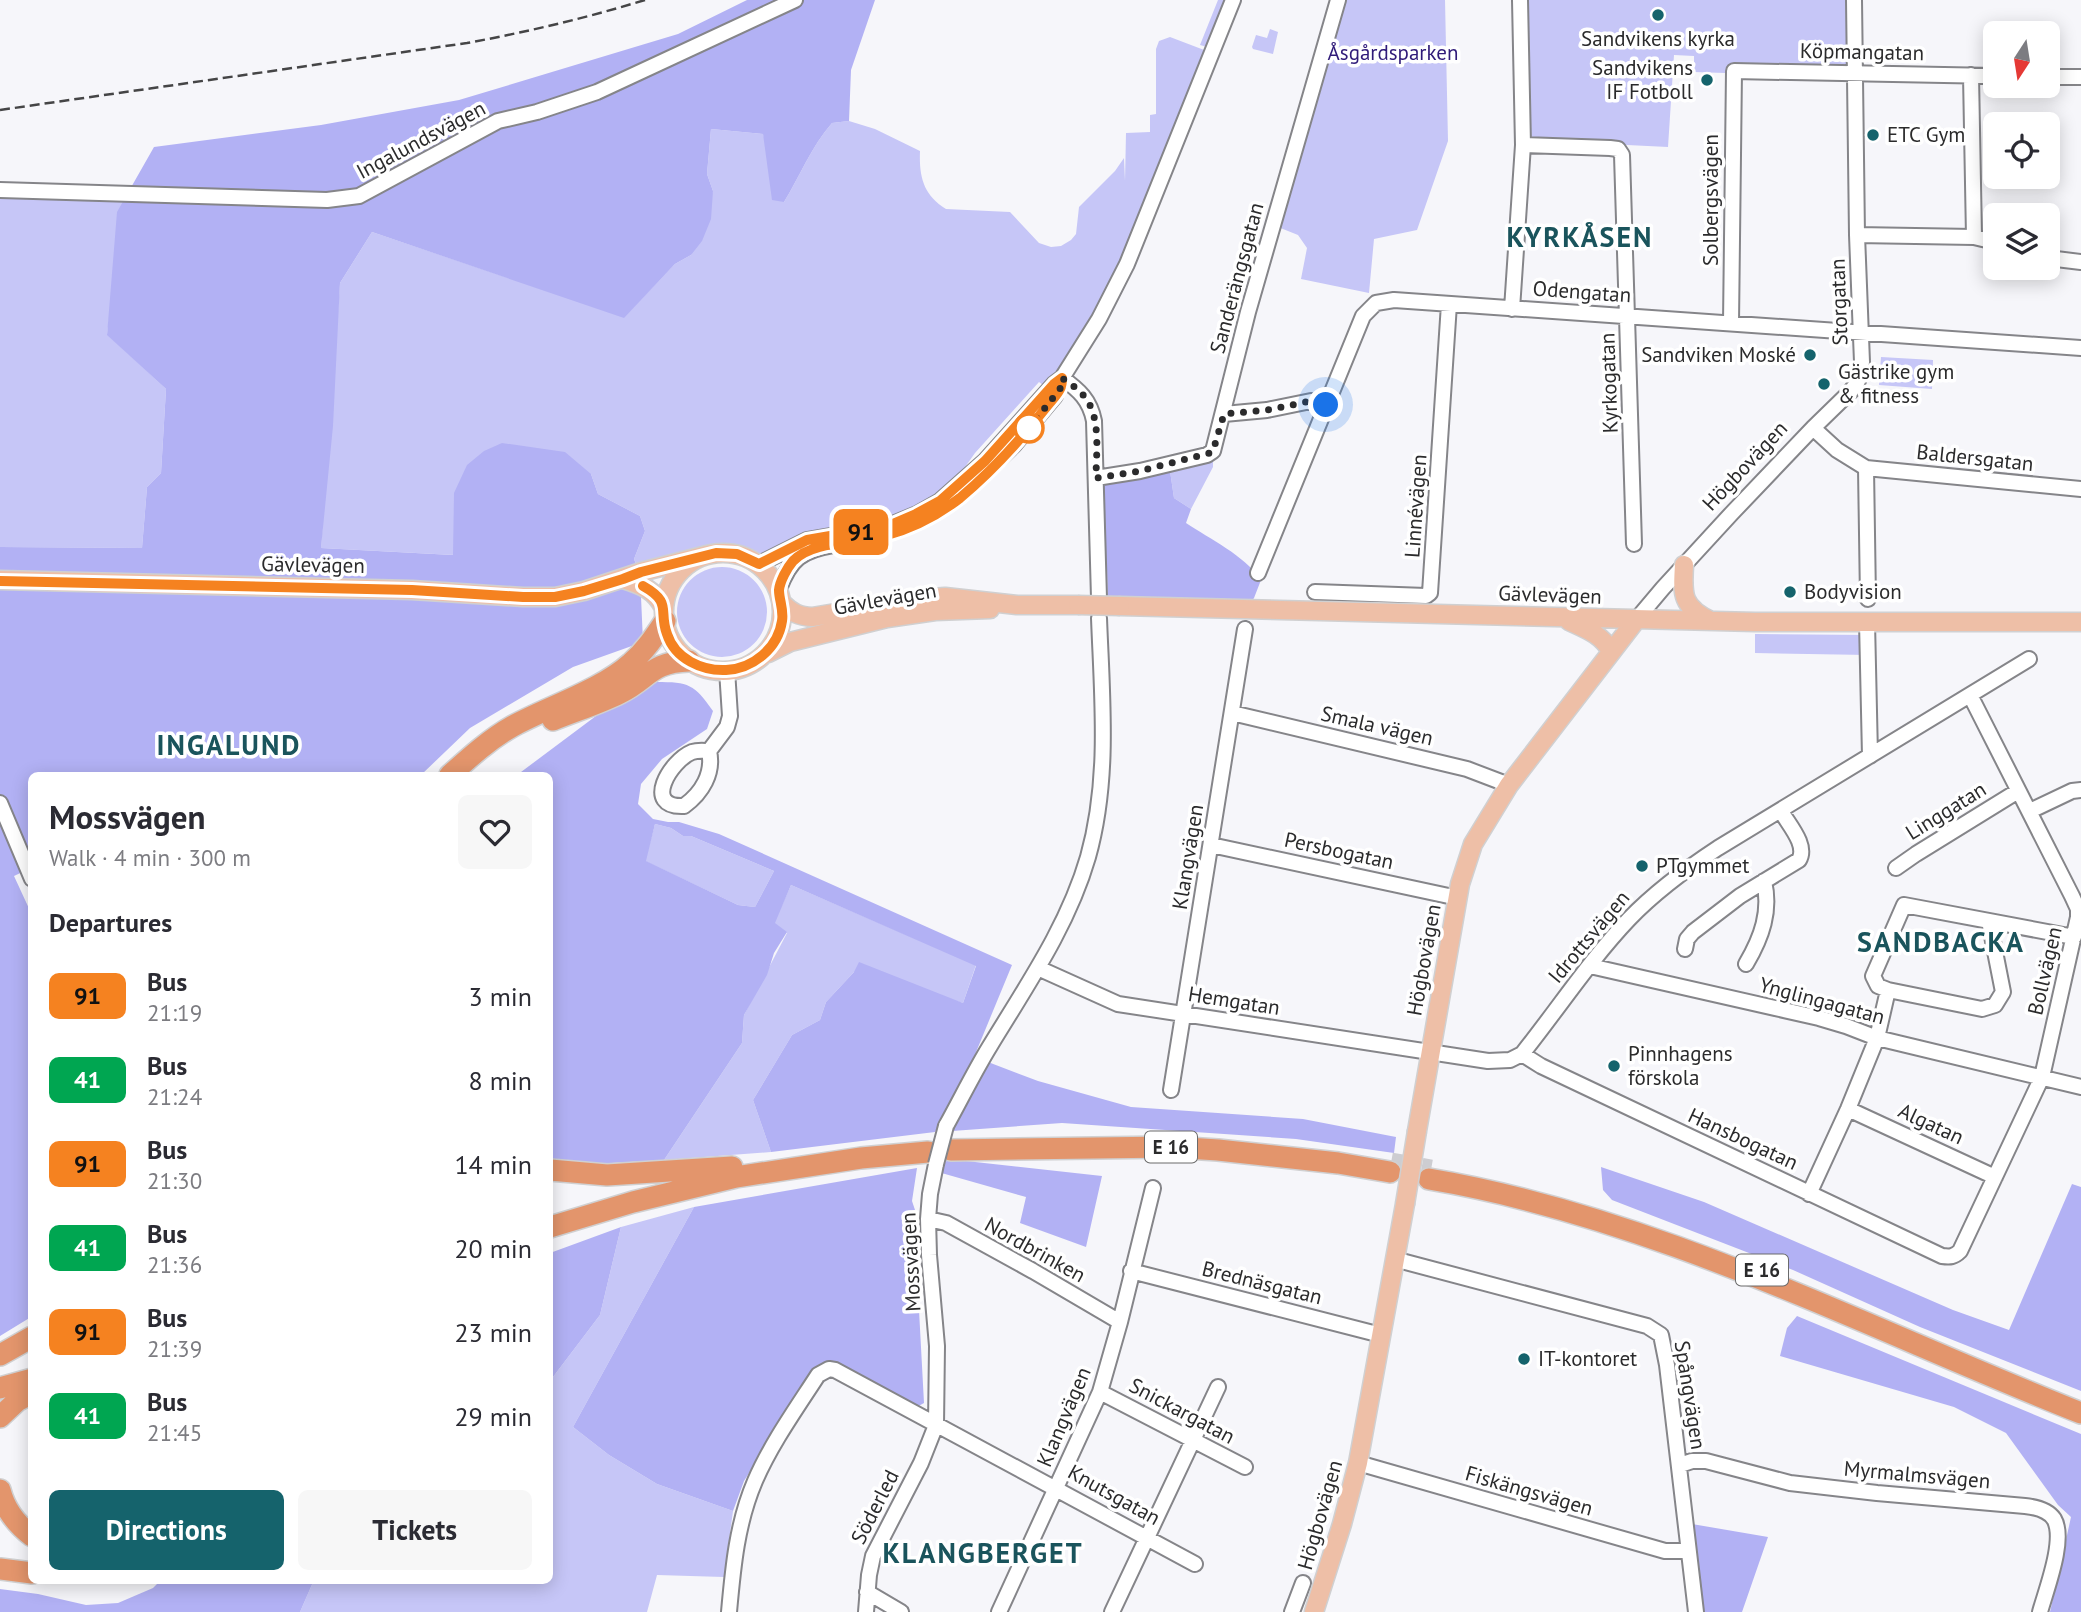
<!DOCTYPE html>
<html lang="en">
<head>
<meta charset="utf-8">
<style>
	:root { --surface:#fff; --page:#f7f7f7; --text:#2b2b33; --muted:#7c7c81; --accent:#15636c }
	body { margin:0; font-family:"PT Sans",sans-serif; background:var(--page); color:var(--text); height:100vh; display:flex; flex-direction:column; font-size:26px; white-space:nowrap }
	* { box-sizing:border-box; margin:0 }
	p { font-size:23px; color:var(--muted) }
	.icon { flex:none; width:38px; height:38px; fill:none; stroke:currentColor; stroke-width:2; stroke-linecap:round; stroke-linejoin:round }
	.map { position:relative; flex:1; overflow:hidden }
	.drawer { position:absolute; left:28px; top:772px; width:525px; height:812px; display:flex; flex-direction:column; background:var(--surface); border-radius:10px; box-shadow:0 4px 18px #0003 }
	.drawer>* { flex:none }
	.badge { padding:0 14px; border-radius:10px; font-size:24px; line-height:46px }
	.needle { width:46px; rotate:192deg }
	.fabs { position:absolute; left:1983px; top:21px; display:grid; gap:14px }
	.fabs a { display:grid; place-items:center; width:77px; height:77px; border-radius:10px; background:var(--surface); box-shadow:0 4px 18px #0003; font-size:35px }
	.you { position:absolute; width:35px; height:35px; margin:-18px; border:5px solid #fff; border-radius:50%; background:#1a73e8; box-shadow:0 0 0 10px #1a73e833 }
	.map>.badge { position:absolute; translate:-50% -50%; box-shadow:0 0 0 4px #fff }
	h2 { padding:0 21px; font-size:26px; line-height:63px }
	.round { display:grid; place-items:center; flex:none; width:74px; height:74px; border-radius:10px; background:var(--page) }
	.summary { display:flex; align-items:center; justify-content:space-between; height:119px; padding:0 21px }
	h1 { font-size:33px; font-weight:700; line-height:52px }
	.button { display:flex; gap:14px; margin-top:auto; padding:14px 21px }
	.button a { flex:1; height:80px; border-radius:10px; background:var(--accent); color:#fff; font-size:28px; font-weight:700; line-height:80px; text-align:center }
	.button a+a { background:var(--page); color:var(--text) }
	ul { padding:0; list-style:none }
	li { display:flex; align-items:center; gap:21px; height:84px; padding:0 21px }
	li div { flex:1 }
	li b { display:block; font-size:26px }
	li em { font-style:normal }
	li .badge { min-width:77px; font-weight:700; text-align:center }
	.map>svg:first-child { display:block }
</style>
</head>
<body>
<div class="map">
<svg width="2081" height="1612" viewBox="0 0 2081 1612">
	<rect width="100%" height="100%" fill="#f6f6fa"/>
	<path fill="#c6c6f7" d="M1218 0H1226L1207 47 1200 45Z
		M1345 0H1445L1448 141 1417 230 1374 239 1369 293 1301 279 1307 248 1298 235 1278 227 1320 93Z
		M1526 0H1847L1848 62 1843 73 1739 70 1725 73 1694 72V56L1674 55 1668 147 1525 140Z
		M1270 29 1278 32 1273 54 1253 49 1252 47 1256 35 1267 38Z
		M1170 37 1212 53 1127 264 1049 390 1039 382 975 453 958 477 928 501 899 515 860 526 801 533 807 540 759 564 747 557 725 552 637 566 634 559 645 531 640 516 598 494 591 474 455 536 454 555 321 548 340 283 372 232 624 317 675 264 691 255 713 191 707 174 711 129 763 134 784 202C800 176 811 147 832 123L849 121 875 129 920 151C919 176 923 195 946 209L1010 212 1039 243 1051 247 1061 246 1071 240 1076 234 1079 207 1115 171 1124 158 1125 181 1126 133 1150 132V115L1156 114V49L1159 41Z
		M0 190 126 195 107 334 166 389 161 473 147 487 142 548 0 547Z
		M1881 357 1933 360 1932 389 1879 385Z
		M1213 451V467L1191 509 1174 498 1169 464Z
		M677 612a45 45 0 1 1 90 0a45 45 0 1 1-90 0Z
		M1755 634 1867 635 1868 655 1755 653Z
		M655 824 671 828 683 836H691L774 871 755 907 738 905 645 861Z
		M791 885 976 965 963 1003 854 972 826 1002 820 1020 792 1035 753 1100 771 1152 664 1160 742 1043 744 1015 787 933 774 923Z
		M694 1207 573 1427 609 1455 657 1484 733 1511 724 1577 657 1575 647 1612H300L314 1580H550V1381L600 1315 621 1227Z"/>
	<path fill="#b2b1f4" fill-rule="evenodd" d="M747 0H875L851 70 849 121 832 123C811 147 800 176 784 202L772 200 763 134 711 129 707 174 713 191 711 219 702 241 691 255 675 264 624 318 372 232 340 283 333 426 321 548 453 555 454 493 467 465 484 451 502 443 565 452 591 474 598 494 640 516 645 531 634 559 640 574 643 642 573 667 470 728 421 775H32L31 868 14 876 32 915 31 1317 0 1336V547L142 548 147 487 161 473 166 389 107 335 117 212 154 147 321 125 459 100 678 34Z
		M1169 464 1174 498 1191 509 1186 523C1210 539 1244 555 1261 580L1254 598 1246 609 1108 606 1107 569 1098 562 1096 478Z
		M656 682C689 682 694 684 713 711L707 729 662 759 641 784 638 804 653 819 668 822H679L719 834 1012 965 974 1057 935 1132 771 1152 753 1100 792 1035 820 1020 826 1002 854 972 859 962 963 1003 976 966 791 885 775 923 787 932 774 953 767 975 744 1015 742 1043 664 1160 577 1165 550 1161V775H517L608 707ZM655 824 671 828 683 836H691L774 871 755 907 738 905 646 861Z
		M988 1062 1038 1081 1131 1107 1303 1119 1396 1137 1394 1153 1296 1139 1062 1123 952 1131Z
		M948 1159 1102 1176 1086 1247 1020 1223 1026 1197 938 1172Z
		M1601 1167 1704 1202 1953 1310 2009 1330 2072 1184 2081 1187V1391L1920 1327 1793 1270 1612 1200 1603 1190Z
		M917 1168 912 1201 917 1216 916 1254 924 1403 913 1409 831 1364H821L811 1375 744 1481 733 1511 657 1484 609 1455 573 1427 694 1207Z
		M621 1227 600 1315 550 1381V1253Z
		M1797 1316 2081 1434V1612H2050L2071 1517 2058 1505 2006 1433 1954 1407 1780 1356 1787 1328Z
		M1692 1524 1768 1537 1742 1612H1702Z
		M161 1580H314L300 1612H0V1589L38 1594 86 1605 118 1603 153 1588Z"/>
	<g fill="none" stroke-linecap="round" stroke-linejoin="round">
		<path stroke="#cdcdd1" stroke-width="21" stroke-dasharray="21 10" stroke-linecap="butt" d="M1391 1163 1431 1170"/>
		<defs>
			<path id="minor" d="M1971 75 1974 237
				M2048 77H2081
				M1523 145 1610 148 1618 149 1622 155 1634 544
				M0 190 327 200 359 196 498 121 537 112 597 92 795 0
				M1857 235 1974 237 1995 242
				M2048 258 2081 262
				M1512 309 1523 145 1520 0
				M1731 323 1734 71 1995 76
				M1062 378C1079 390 1090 400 1094 421L1099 598
				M1224 414 1267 410 1311 401 1326 405
				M1813 428 1837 450 1866 468 1868 599
				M1866 468 2081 489
				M989 469 1014 445 1055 396
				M1096 478 1140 471 1207 455 1213 451 1248 312 1338 0
				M759 564 807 540 888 526 917 514 940 501 985 461 1054 384 1062 378 1099 319 1127 264 1233 0
				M1258 573 1363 316 1376 303 1394 300 2081 348
				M779 589C790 559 802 550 833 545
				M1315 592 1426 596 1430 593 1449 304
				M1636 620 1663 588 1732 513 1813 428 1851 391 1858 381 1862 362 1857 235 1854 0
				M1867 622 1870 756
				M1232 713 1467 769 1509 785
				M709 751C714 773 702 793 684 806 642 808 670 761 692 752 698 750 704 751 709 751L727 727 730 716 727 670
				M0 803 32 879
				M2030 811 2072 791 2081 790
				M1211 845 1458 898
				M1896 868 1916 854 2018 791
				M1989 921 2003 992 1995 1005 1982 1009 1888 990 1878 986 1873 976 1904 905 2074 937
				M1685 949 1687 939 1693 932 1740 896 1799 860C1808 845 1788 824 1781 811
				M1746 964C1762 937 1771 911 1764 881
				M1590 966 1819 1018 1846 1026 1877 1038 2081 1087
				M1038 968 1118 1004 1488 1061 1510 1060 1522 1054C1558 1009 1590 960 1629 919 1656 891 1686 869 1718 848L2029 659
				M1522 1054 1541 1066 1942 1256C1950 1257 1954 1257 1960 1251L2042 1077 2078 917V909L2072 896 1970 695
				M1171 1090 1245 629
				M1848 1109 1995 1177
				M946 1126C961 1099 974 1072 990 1046 1027 985 1068 926 1088 857 1110 779 1102 698 1099 618
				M1809 1194 1848 1109 1877 1038 1888 990
				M928 1219 946 1223 1033 1271 1120 1322
				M1394 1259 1647 1326 1661 1335 1667 1365 1696 1612
				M1131 1271 1381 1335
				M1100 1392 1245 1467
				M1358 1463 1665 1551H1688
				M1680 1465 1692 1461H1706L1790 1483 1877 1493 2025 1506C2035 1507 2048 1510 2054 1519 2066 1539 2046 1590 2040 1612
				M867 1592 901 1612
				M729 1612C733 1567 737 1523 755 1481 771 1444 796 1409 818 1375L829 1369 835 1370 1195 1564
				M866 1612 869 1575 873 1556 921 1463 936 1425 937 1346 929 1255 928 1219 930 1194 936 1164
				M999 1612 1100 1392 1120 1322 1153 1188
				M1112 1612 1218 1387
				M1292 1612 1303 1583"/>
			<path id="major" d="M664 612a59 59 0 1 1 118 0a59 59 0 1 1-118 0Z
				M1684 565C1682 595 1682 607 1711 621
				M623 579C642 585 655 590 664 608
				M0 580 412 590 523 597H555L584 591 641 572 707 555
				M783 604C792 613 799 616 812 617L919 599 945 597 1017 605H1078
				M1120 606 1755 622H2081
				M1569 621C1586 629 1601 634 1611 651
				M768 653 790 642 887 618 935 611 990 609
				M1417 1131 1460 884 1473 844 1509 785 1636 620
				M1314 1612 1342 1524 1358 1463 1405 1204"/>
			<path id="highway" d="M553 720C575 711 598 704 620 693 649 679 650 662 689 661
				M450 775C470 757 490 739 513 726 550 706 601 690 631 663 645 651 655 636 665 621
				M951 1150 1171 1147 1218 1150 1338 1163 1390 1172
				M550 1170 607 1175 732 1167
				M1429 1179C1655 1217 1869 1329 2081 1413
				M550 1227 633 1202 736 1177 861 1158 928 1152
				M0 1355 32 1337
				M0 1388 32 1379
				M0 1417 17 1401 32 1393
				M0 1490C5 1510 16 1524 32 1536
				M0 1569 32 1573"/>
		</defs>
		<use href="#minor" stroke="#858589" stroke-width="18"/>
		<use href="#major" stroke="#d0d0d1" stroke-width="21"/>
		<use href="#highway" stroke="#d0d0d1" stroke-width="24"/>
		<use href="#minor" stroke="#fff" stroke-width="14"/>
		<use href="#major" stroke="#eebfa7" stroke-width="18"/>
		<use href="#highway" stroke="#e3956c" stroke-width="21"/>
		<path stroke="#454546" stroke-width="2.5" stroke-dasharray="10 5" stroke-linecap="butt" d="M0 110 467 43C527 32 586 18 645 0"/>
		<defs>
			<path id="minor-bridge" d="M936 1164 946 1126"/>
			<path id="major-bridge" d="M1078 605 1120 606
				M1405 1204 1417 1131"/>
		</defs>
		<use href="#minor-bridge" stroke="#858589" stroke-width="18" stroke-linecap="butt"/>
		<use href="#major-bridge" stroke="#d0d0d1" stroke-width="21" stroke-linecap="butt"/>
		<use href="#minor-bridge" stroke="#fff" stroke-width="14"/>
		<use href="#major-bridge" stroke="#eebfa7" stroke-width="18"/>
	</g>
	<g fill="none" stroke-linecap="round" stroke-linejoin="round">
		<defs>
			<path id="line" d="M0 581 412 590 523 597H555L584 591 623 579 641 572 716 553 737 554 759 564 807 540 888 526 916 514 940 501 985 461 1054 384 1062 378C1062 382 1062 385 1060 389 1058 394 1052 400 1048 405 1023 437 991 472 960 498 938 515 910 529 884 536 857 544 813 540 793 561 787 568 780 581 779 590 779 600 784 610 782 621 778 648 753 669 726 670 702 671 675 659 667 634 658 610 673 603 643 586"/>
		</defs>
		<use href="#line" stroke="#fff" stroke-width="16"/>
		<use href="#line" stroke="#f58220" stroke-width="10"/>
		<path stroke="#2b2b2c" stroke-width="7" stroke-dasharray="0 12.6" d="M1029 428 1060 389 1062 378C1072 385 1081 391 1087 400 1101 421 1096 455 1096 478L1140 471 1210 453 1213 451 1224 414 1267 410 1311 401 1326 405"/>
	</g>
	<g fill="#15636c" stroke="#fff" stroke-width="2.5">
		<circle cx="1658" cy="15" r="7"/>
		<circle cx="1707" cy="80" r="7"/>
		<circle cx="1873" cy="135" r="7"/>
		<circle cx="1810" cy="355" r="7"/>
		<circle cx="1824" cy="384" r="7"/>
		<circle cx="1790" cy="592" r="7"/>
		<circle cx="1642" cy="866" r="7"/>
		<circle cx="1614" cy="1066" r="7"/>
		<circle cx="1524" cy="1359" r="7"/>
	</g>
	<circle fill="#fff" stroke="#f58220" stroke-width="3.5" cx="1029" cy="428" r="14"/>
	<g text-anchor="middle" stroke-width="7" stroke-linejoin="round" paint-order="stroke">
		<g fill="#fff" stroke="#6b6b6b" stroke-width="2">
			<rect x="1145" y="1131.5" width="52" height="31" rx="5"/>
			<rect x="1736" y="1254.5" width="52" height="31" rx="5"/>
		</g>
		<g font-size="19" font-weight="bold" fill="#2b2b2c">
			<text x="1171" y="1154">E 16</text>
			<text x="1762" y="1277">E 16</text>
		</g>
		<g font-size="21" fill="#2b2b2c" stroke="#fff" text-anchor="start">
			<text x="1658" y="46" text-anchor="middle">Sandvikens kyrka</text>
			<text x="1693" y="75" text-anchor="end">Sandvikens<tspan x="1693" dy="24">IF Fotboll</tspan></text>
			<text x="1887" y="142">ETC Gym</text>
			<text x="1796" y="362" text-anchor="end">Sandviken Moské</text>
			<text x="1838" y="379">Gästrike gym<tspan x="1838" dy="24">&amp; fitness</tspan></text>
			<text x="1804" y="599">Bodyvision</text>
			<text x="1656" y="873">PTgymmet</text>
			<text x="1628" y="1061">Pinnhagens<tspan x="1628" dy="24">förskola</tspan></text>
			<text x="1538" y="1366">IT-kontoret</text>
		</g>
		<g font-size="21" fill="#2b2b2c" stroke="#fff">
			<text transform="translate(1862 52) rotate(1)" y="7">Köpmangatan</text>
			<text transform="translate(421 140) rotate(-28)" y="7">Ingalundsvägen</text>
			<text transform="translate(1711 200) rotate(-90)" y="7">Solbergsvägen</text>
			<text transform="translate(1237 278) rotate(-75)" y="7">Sanderängsgatan</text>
			<text transform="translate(1582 292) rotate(4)" y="7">Odengatan</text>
			<text transform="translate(1839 302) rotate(-92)" y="7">Storgatan</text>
			<text transform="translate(1609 383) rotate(-92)" y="7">Kyrkogatan</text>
			<text transform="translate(1975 458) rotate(6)" y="7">Baldersgatan</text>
			<text transform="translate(1745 466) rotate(-47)" y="7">Högbovägen</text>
			<text transform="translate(1416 506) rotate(-86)" y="7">Linnévägen</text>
			<text transform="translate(313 565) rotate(1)" y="7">Gävlevägen</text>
			<text transform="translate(1550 595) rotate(2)" y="7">Gävlevägen</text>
			<text transform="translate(885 599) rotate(-10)" y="7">Gävlevägen</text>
			<text transform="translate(1377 726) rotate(13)" y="7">Smala vägen</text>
			<text transform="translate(1946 811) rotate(-32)" y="7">Linggatan</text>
			<text transform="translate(1339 851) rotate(12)" y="7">Persbogatan</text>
			<text transform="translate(1188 857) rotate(-81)" y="7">Klangvägen</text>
			<text transform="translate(1589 937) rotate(-50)" y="7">Idrottsvägen</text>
			<text transform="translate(1424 960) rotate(-80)" y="7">Högbovägen</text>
			<text transform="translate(2045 971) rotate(-77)" y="7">Bollvägen</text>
			<text transform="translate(1234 1001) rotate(9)" y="7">Hemgatan</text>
			<text transform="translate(1822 1001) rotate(15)" y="7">Ynglingagatan</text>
			<text transform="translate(1931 1124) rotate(25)" y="7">Algatan</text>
			<text transform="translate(1743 1139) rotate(25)" y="7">Hansbogatan</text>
			<text transform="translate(1035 1250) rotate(29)" y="7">Nordbrinken</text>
			<text transform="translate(911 1262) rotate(-93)" y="7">Mossvägen</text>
			<text transform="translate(1262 1283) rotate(14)" y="7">Brednäsgatan</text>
			<text transform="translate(1690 1395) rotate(81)" y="7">Spångvägen</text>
			<text transform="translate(1182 1411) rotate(28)" y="7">Snickargatan</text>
			<text transform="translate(1064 1417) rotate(-67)" y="7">Klangvägen</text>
			<text transform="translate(1917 1475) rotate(5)" y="7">Myrmalmsvägen</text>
			<text transform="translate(1529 1491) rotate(16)" y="7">Fiskängsvägen</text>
			<text transform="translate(1114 1495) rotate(29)" y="7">Knutsgatan</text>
			<text transform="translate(875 1507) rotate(-63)" y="7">Söderled</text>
			<text transform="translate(1320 1515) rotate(-74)" y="7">Högbovägen</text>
		</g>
		<g font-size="21" fill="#301b79" stroke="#fff">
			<text x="1393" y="60">Åsgårdsparken</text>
		</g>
		<g font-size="28" font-weight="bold" letter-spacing="2" fill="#1a545c" stroke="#fff">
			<text x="1580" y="247">KYRKÅSEN</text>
			<text x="229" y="755">INGALUND</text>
			<text x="1941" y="952">SANDBACKA</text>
			<text x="983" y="1563">KLANGBERGET</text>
		</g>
	</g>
</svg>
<div class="fabs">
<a><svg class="needle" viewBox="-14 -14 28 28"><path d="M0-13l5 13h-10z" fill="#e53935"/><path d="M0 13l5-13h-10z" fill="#7c7c81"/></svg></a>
<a><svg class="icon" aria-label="locate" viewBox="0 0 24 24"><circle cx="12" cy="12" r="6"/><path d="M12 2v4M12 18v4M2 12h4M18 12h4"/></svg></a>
<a><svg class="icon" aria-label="layers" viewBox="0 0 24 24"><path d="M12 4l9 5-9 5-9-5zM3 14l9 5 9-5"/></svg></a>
</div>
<div class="you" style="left:1326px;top:405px"></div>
<b class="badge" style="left:861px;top:532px;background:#f58220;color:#111">91</b>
<section class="drawer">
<div class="summary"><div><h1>Mossvägen</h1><p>Walk · 4 min · 300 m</p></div><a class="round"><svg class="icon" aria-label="heart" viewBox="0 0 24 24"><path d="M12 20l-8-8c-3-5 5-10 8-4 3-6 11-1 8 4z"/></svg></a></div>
<h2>Departures</h2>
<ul>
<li><span class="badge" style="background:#f58220;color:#111">91</span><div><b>Bus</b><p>21:19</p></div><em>3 min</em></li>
<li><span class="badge" style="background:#00a651;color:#fff">41</span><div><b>Bus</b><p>21:24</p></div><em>8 min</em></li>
<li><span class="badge" style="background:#f58220;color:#111">91</span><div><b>Bus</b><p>21:30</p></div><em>14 min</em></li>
<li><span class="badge" style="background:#00a651;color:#fff">41</span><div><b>Bus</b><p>21:36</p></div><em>20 min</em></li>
<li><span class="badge" style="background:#f58220;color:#111">91</span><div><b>Bus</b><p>21:39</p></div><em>23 min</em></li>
<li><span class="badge" style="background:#00a651;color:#fff">41</span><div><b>Bus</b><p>21:45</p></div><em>29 min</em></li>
</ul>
<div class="button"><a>Directions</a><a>Tickets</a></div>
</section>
</div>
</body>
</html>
